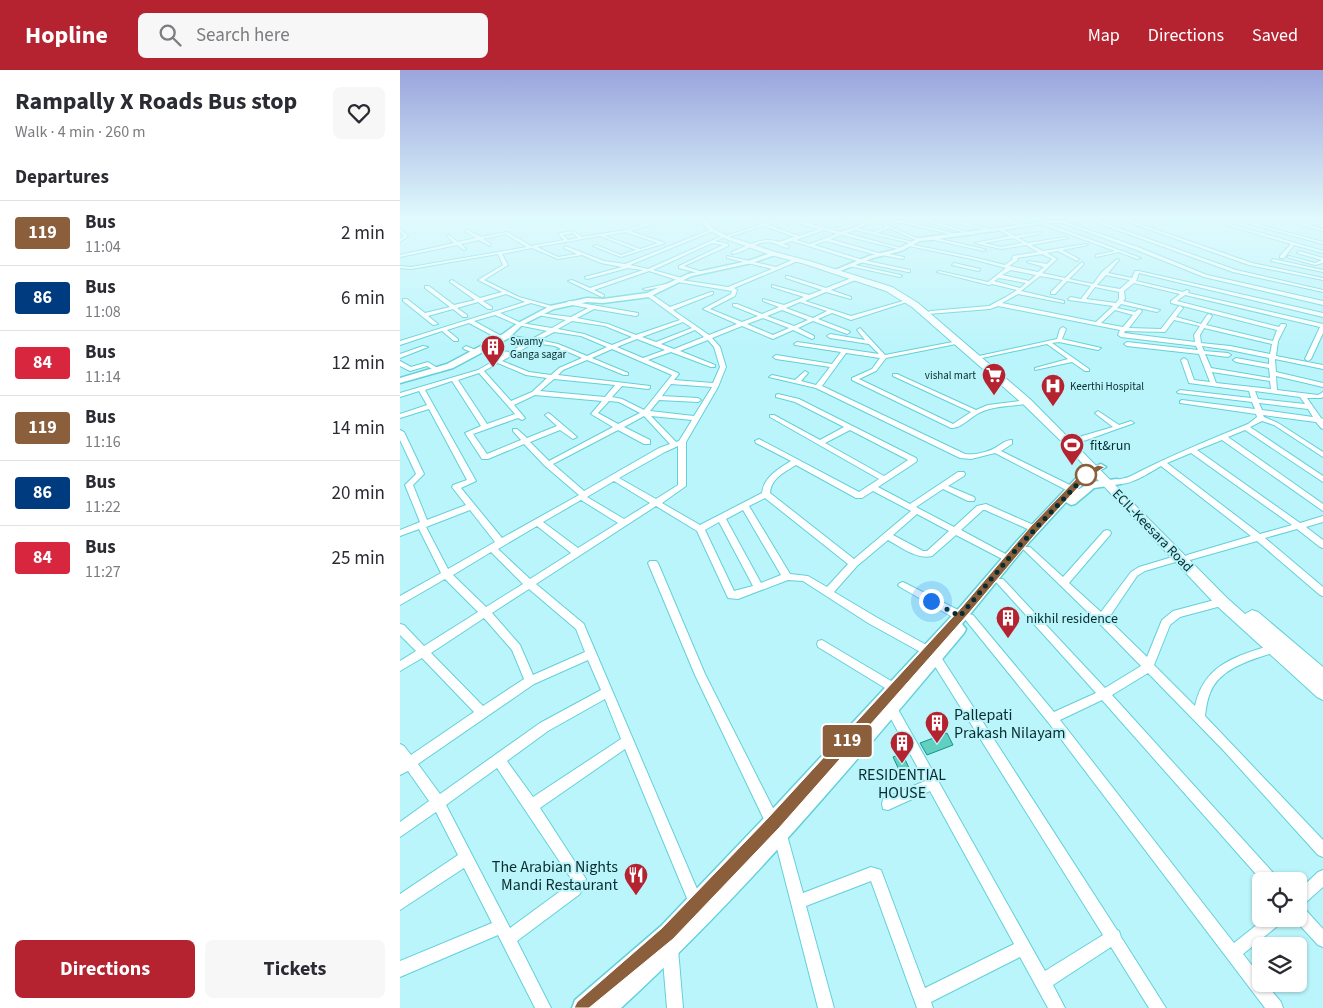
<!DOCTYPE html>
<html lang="en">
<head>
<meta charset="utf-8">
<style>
	:root { --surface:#fff; --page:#f7f7f7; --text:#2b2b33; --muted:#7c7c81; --line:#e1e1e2; --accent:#b4232f }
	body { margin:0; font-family:"Source Sans 3",sans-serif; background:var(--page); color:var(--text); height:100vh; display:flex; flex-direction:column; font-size:19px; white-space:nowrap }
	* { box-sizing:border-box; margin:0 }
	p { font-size:16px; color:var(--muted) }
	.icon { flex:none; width:28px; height:28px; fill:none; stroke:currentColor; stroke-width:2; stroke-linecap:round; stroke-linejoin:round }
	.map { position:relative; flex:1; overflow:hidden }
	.sheet { display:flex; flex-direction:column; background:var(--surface); width:400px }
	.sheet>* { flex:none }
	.badge { padding:0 10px; border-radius:4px; font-size:18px; line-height:32px }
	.buttons { position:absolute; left:852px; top:802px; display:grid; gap:10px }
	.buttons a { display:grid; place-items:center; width:55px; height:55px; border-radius:8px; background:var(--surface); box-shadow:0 1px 4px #0004; font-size:25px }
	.you { position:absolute; width:25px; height:25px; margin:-12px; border:4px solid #fff; border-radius:50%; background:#1a73e8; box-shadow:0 0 0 8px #1a73e833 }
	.map>.badge { position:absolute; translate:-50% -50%; box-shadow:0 0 0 2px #fff }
	h2 { padding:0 15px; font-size:19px; line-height:45px }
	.round { display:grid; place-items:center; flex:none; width:52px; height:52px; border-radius:8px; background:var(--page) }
	.headline { display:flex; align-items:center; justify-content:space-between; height:85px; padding:0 15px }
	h1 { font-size:24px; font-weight:700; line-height:38px }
	.cta { display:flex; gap:10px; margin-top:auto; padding:10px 15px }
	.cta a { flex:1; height:58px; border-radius:8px; background:var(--accent); color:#fff; font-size:20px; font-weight:700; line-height:58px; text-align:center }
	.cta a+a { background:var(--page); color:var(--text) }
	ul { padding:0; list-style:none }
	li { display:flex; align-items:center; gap:15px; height:65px; padding:0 15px; border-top:1px solid var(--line) }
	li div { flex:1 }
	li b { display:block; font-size:19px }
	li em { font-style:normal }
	li .badge { min-width:55px; font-weight:700; text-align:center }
	header { display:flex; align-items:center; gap:30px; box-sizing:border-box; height:70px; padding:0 25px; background:var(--accent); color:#fff }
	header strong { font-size:24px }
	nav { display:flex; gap:28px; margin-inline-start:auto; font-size:18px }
	.search { width:350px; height:45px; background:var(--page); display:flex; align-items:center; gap:12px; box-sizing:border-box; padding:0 18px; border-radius:8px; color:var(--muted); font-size:19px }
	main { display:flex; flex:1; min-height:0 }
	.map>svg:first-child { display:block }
</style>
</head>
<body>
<header>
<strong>Hopline</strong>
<div class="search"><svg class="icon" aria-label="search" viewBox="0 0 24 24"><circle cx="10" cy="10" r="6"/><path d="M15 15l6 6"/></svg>Search here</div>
<nav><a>Map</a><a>Directions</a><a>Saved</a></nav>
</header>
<main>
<section class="sheet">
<div class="headline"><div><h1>Rampally X Roads Bus stop</h1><p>Walk · 4 min · 260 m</p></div><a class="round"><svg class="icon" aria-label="heart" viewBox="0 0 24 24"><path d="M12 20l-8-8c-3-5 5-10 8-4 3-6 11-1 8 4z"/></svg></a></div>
<h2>Departures</h2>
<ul>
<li><span class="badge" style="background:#8b5e3c;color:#fff">119</span><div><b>Bus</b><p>11:04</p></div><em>2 min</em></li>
<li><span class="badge" style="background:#003b80;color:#fff">86</span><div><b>Bus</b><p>11:08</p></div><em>6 min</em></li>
<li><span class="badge" style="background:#d7263d;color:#fff">84</span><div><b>Bus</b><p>11:14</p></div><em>12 min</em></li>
<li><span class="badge" style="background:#8b5e3c;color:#fff">119</span><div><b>Bus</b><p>11:16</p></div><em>14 min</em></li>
<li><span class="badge" style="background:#003b80;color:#fff">86</span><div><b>Bus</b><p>11:22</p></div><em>20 min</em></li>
<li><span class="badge" style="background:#d7263d;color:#fff">84</span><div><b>Bus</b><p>11:27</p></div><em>25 min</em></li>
</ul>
<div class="cta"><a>Directions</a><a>Tickets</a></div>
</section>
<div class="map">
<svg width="923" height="938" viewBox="0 0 923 938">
	<rect width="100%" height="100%" fill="#baf5fb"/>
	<path fill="#62d0c0" stroke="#1a9285" d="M547 663 553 675 527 685 520 673Z
		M502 683 510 700 501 704 493 687Z"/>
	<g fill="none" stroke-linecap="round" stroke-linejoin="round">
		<defs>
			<path id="minor" d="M0 147H13L21 149 19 150Z
				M219 147C229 147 239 154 248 153 258 152 266 147 277 147L230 161 265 173 221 187 193 176 196 175 221 185 236 180 200 166 137 177 158 187 177 184 164 178 165 176 204 191 225 194 312 159 313 161 230 195 248 199 324 165 325 167 315 171 328 174V176L284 196 302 202V204L279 198V196L323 175 312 173 253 200 282 208 281 210 328 217 372 199 327 188V186L376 197 394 189H398V191L334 218 337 220 335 226 310 239 342 252 358 246 333 236V234H337L362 244 379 237 363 231V229L384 235 404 227 372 217V215L409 225 422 220 386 208V206H388L426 218 454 207H458V209L431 220 451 227V229L426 222 405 231 451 246 510 229V231L451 250 432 243 418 249 449 261 450 262 447 264 413 251 398 258 414 266V268L412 269 393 260 373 269 342 256 312 268 320 277 326 297 318 317 286 372V416L262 433 300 455 362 423C364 407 378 399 391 391L356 373 355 371 359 369 459 422 479 409 370 347V345H374L420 370 444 357 395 332 376 327V325L378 324 399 329 516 388 517 390 516 392 478 417 510 434 558 402H564L565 404 564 406 548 416 574 427 575 429 574 431H568L543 419 516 437 554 457 577 436 586 434 638 457 639 459 638 461H632L585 440H583L561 460 611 487 613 489 611 491 608 492 556 465 532 486C517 490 501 477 488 470L457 496 434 522 476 547 532 578 533 581 532 584 535 583 539 584 717 860 719 861 721 867 766 938H749L711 877 653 915 665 938H648L620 887 531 932 533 938H517L471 811 406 836 434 938H418L373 763 375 759 373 760 368 758 295 605 248 493 250 491H256L258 493 305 604 378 748 380 753 378 757 380 756 385 758 403 823 471 797 481 800 525 918 614 874 530 721 488 740 483 739 482 734 483 729 525 711 485 638 487 634 491 633 495 634 645 901 703 865 531 590 530 587 531 584 528 585 524 584 468 553 403 511 388 510 338 529 328 528 297 461 256 436 136 514 184 554 185 557 303 833 301 838 296 840 291 838 225 679 140 738 186 809 180 824 117 871 151 938H135L98 865 0 907V891L92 853 64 798 0 840V824L58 785 36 742 0 767V752L29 731 8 701 0 705V674L4 676 11 685 74 642 22 588 0 601V591L16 581 0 565V554L4 555 24 576 78 542 45 509 0 535V526L41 503 19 459 0 466V460L20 452 5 415 16 404 0 370V360L4 362 24 404 13 415 27 450 66 435 52 417 53 415 67 410 29 339 0 348V344L27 335 19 321 0 327V323L78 300 104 285 80 280V278L109 282 128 272 104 267V265L132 269 147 261 118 255 95 245 74 251 103 267V269H99L69 253 47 260 58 269V271H54L42 261 0 275V271L125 232 106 224 83 231 92 237V239H88L78 232 57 238 67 245V247H63L53 239 28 246 38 254 33 255 3 231V229H7L25 243 50 237 25 218V216H29L54 235 75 230 50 212V211L52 210 80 228 102 222 78 210 103 195 98 184 11 199 0 198V196L11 197 127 177 105 164 83 169 91 174 90 176 79 170 61 174 66 179 64 180 57 175 0 187V185L54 173 47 166 49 165 58 172 76 168 65 161 66 159 81 167 107 162 131 176 164 170 158 164 160 163 174 161 182 167 225 160 242 155ZM225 162 258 173 240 179 205 166ZM173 163 178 168 168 170 163 165ZM132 178 158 189 182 185 201 193 222 197 185 207V208L187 209 228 198 243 200 190 218 172 210 168 211 202 227 204 226V225L194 220 249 201 277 210 276 211 278 212 332 221 331 224 303 239 337 254 309 265 273 240 313 224V222H311L270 237 251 224H247V226L280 250 236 265 208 254 177 248 194 239 236 246 238 245V243L169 231 166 233 167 234 188 238 171 247 138 243V245L166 250 152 258 121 253 100 243 131 233 152 239 155 237 119 227 84 210 108 195 102 184ZM400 232 427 241 413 248 386 238ZM382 240 408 250 394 256 367 246ZM363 248 389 258 373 265 347 254ZM172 251 205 256 232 267 212 275 184 264 158 259ZM283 252 292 258 256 272 242 267ZM295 260 304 267 274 279 261 274ZM154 262 181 266 207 277 187 286 158 274 139 270ZM237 269 265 280 243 288 217 277ZM308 270 314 277 320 297 313 313 274 310 279 304 278 303 248 290 271 282 311 297H315V295L280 281ZM134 273 155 276 161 279 142 286V288H146L166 281 182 288 159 298 151 305 129 302 102 291 111 286 124 287V285L116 283ZM212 279 272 305 244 340 222 329 212 327 222 316 248 319 250 318V316L158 305 163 300 187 290 224 305H228V303L192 288ZM98 293 126 305 147 308 132 322 111 331 84 301ZM79 303 115 344 87 354 58 310ZM154 309 215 315 205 327 140 321ZM52 311 81 356 65 363 82 389H88L124 374 145 396 179 425 102 468 61 418 76 411 25 320ZM271 314 312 317 294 346 250 341 259 330 298 332 301 330 298 328 262 326ZM135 325 202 331 191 344 213 357 149 391 130 372 160 360 173 369 177 367 150 344 148 343 145 345 157 356 127 368 117 359H113V361L121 370 87 384 73 364 118 348 122 350 124 349 125 348 114 335ZM209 331 219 332 240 343 218 354 198 343ZM244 346 270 374 259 378 184 421 153 394 218 360 244 374H250V370L224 357ZM251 346 292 350 279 371 276 372ZM450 360 508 390 484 406 425 373ZM278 376V415L256 429 219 408 265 382ZM396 395 456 428H462L473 421 511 441 454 489 370 423C371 408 385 402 396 395ZM214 411 250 433 224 449 187 427ZM365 428 448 494 427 517 408 506 390 504 349 436ZM181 430 218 453 178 478 143 452ZM70 440 95 472 48 499 26 457ZM343 440 381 505 361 513 326 449ZM517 444 549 461 527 481H523L493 465ZM319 452 353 516 334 521 305 460ZM137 456 171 483 130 509 98 479ZM91 482 123 514 86 537 53 505ZM129 519 176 559 185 582 133 605 120 575 92 543ZM84 548 112 580 124 609 83 636 31 583ZM188 590 201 620 140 653 40 724 18 694 134 614ZM205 629 221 669 133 727 107 691 148 661ZM97 698 172 810 170 814 110 858 46 735Z
				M339 147H345L364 154 386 147V149L368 155 399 166 419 159 396 153V150L390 147 399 149V151L441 162 465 153 454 150 436 157V155L450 149 442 147 454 148 469 152 478 148 476 147H487L561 165 559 166 483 149 458 158 473 162 486 157 483 155 485 154 521 170 518 171 489 158 477 163 516 173 514 174 455 160 446 163 504 179 502 180 442 165 430 169 482 184 480 186 426 171 414 175 463 190 510 200V202H508L460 192 392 171 383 174 389 176 388 178C382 177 374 172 368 172 355 172 344 183 332 184V182C343 178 356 170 368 170 379 170 375 174 388 169L389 168 395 167 364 156 328 167V165L360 155ZM424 160 437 164 410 174 396 170Z
				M405 147H411L412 148 410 149Z
				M431 147H437L423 154 420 153Z
				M511 147H518L575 164 572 165Z
				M581 147H588L568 154 594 160V162L552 152 554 151 564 153Z
				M592 147H599L627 156 624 157Z
				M632 147H639L651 152 648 153Z
				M670 147H677L683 150 681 151Z
				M714 147H720L852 193 923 208V210L849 195Z
				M799 147H806L923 181V183L894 175 884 188H880V186L891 174Z
				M824 147H831L923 172V174Z
				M872 147H879L904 154 923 151V153L908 155 923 159V161Z
				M693 149 836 200 923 220V222L833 202 692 151Z
				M660 150 738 177 807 205 923 231V235L804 207 734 179 660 152Z
				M641 152H643L741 188 737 189 719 182 696 187V185L715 181 641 154Z
				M0 159 8 166 0 172V169L4 166 0 162Z
				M600 159H602L615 166 640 162 639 164 618 168 628 173 666 167 668 168 631 175 643 181 686 174 688 175 662 180 679 189 677 191 658 181 647 183 657 189 642 203 665 208 682 192 684 194 669 209 693 214 702 202 717 189 719 190 708 203 732 208 735 201H739L923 243V247L739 203 736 211 783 222 787 220 789 221 788 223 923 254V263L911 289 908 291 905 289 920 257 785 225 777 231 879 257 881 254H885L886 255 878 271 876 286 923 295V299L875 289 876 302 923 313V317L876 306 877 320 918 325 923 322V327L921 328H907L921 348 923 349V359L921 358 916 352 863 345 864 347 878 353 923 382V387L874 355 862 351 850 357 923 406V412L845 360 828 367 923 434V441L822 370 797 380 900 453 923 446V452L906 457 923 470V478L920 477 897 459 865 468 923 517V526L920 525 857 471 790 490 787 489 785 487 787 485 851 466 761 396C750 402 725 420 713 412 718 408 725 409 731 406 769 386 809 370 848 354L857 347 856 344 780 333V331L782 330 855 339 852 332 778 323 777 322 780 320 851 328 849 321 789 313 781 290 784 288 787 290 794 310 810 312 799 284 727 276 724 274 727 272 798 280 796 276 721 267 718 265 720 260 598 236 590 239 528 244 527 243 530 241 589 236 606 227 617 220 592 214 589 215 537 202 539 201 588 212 606 198 572 189 509 176V174L572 187 605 195 613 189 612 188 613 186 638 182 626 175 601 179 575 173 610 166 600 161ZM613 168 623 173 601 177 584 173ZM642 184 652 189 647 194 629 191 627 192 644 197 638 202 609 196 618 190 617 188ZM611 200 636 205 629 211 602 205ZM706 205 730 210 720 219 697 215ZM640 206 663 210 651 222V224H655L667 211 691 216 681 229 671 227 668 229 669 230 713 236 696 252 602 233 618 224 664 233V231L621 221ZM599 208 626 213 620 218 594 211ZM734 213 780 224 771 231V233L877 260 873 271 806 255 812 246 809 244 807 245 801 254 776 247 783 238 780 236 778 237 761 259 729 258 742 241 739 239 735 242 717 238 721 234 757 242 760 240 723 231 725 229 724 221ZM695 217 719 222V229L716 233 686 229ZM715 240 733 245 723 257 701 253ZM774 250 800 256 794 265 795 272 724 263 725 261 765 262ZM804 258 872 274 870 284 830 276 801 273 800 265ZM802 276 830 280 869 288V294L836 288 833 290 836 292 869 298 870 308 811 298 805 284 828 287 831 285 828 283 804 281ZM812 302 870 311 871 319 816 313ZM855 321 900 327 905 334 858 329ZM859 333 908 339 913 347 862 340ZM791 383 892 455 860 464 767 393Z
				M531 167 584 179 586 180 584 181 530 169Z
				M899 181 923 188V193L915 195 887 187 889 186 915 193 922 190 897 183Z
				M484 183 504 187V188L502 189 482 185Z
				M873 189 923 200V202L871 191Z
				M554 193 580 199V200L578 201 552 195Z
				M451 194 500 205 502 206 500 207 449 196Z
				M271 213 273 214V215L245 220 243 219Z
				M663 257 666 259 662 269 701 278 698 280 659 272 652 273 689 299V301H685L672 292 635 300V298L668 289 647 274 582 288 579 286 657 269 660 259Z
				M460 258 485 285 558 271V273L556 274 486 288 476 301 459 309 553 354 571 342 493 306V304H497L576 340 588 335 627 330 630 332 627 334C611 336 593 336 579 343 570 348 560 359 551 358L452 310V308L472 299 480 288 446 283 422 316 565 384C573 385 585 383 593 379 600 376 604 370 612 370V374L601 381 680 420 681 422 680 424H674L595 383 571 389 560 388 416 318 369 307 372 305 395 310 405 301 408 303 401 311 416 315 430 297 376 289 373 287 376 285 432 294 441 282 395 275 394 274 397 272 479 284 469 274 430 268 427 266 430 264 465 270 457 260Z
				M23 276 28 277 0 288V284Z
				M66 276 78 281 79 282 76 284 64 279 63 278Z
				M0 291 11 297 28 292 42 301 37 302 27 296 10 301 0 296Z
				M698 341 719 355 731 351 734 353 678 373H672V369L713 357 696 344 695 343Z
				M707 460 710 461 711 463 710 465 669 513 701 542 731 502 739 497 779 485 784 488 782 490 745 501 737 506 708 549 747 587 762 550 773 541 822 528 825 529 827 532 825 535 780 547 770 555 754 595 795 636C804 593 838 586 874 574L878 575 879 578 878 581C854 589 820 597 810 623 807 630 806 638 805 646L923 770V787L918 785 824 681 748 603 712 625 876 806 878 811H862L702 630 660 650 834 873 864 849H882L880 854 843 884 861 907V914H866L881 932 883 938H865L648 652 564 548 565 545 569 544 573 545 654 642 696 623 597 513 595 511 597 509H603L705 618 741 596 698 552 623 479 624 477H630L663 507 704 461Z
				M503 512 564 543 565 546 564 549 560 550 556 549 500 517 498 515 500 513Z
				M422 570 498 615 500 618 498 621 494 623 490 621 418 577 417 574 418 571Z
				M923 800V817L904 834 900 836 904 838 923 859V877L918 875 894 849H899V820L918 802Z
				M270 871 275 874 278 879 283 938H267L262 879 265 874Z"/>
			<path id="tertiary" d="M717 147H755L650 153 531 170 520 171 501 181 473 188 440 201 435 200 469 186 497 179 519 168 650 151Z
				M373 182 375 185 352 193 292 206 249 227 203 233 187 232 154 239 122 255 109 268 53 298 0 313V308L47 294 103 264 118 253 150 236 187 228 203 229 247 223 288 204 348 191Z"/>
			<path id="secondary" d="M701 394 706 397 692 405 676 421 691 412 717 409 723 412 721 414 694 418 675 434 671 435 666 432 624 478 562 554 566 559 564 563C455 693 346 823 221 938H172L175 930 261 856 366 746 560 537 616 472 678 406 684 401Z"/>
			<path id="primary" d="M296 147H303L314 159 330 167 375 182 409 191 492 217 518 233 631 330 827 528 845 544 852 540 858 542 923 597V630L917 627 817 536 664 374 623 334 512 237 486 221 405 194 371 185 326 169 310 161Z"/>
		</defs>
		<use href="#minor" stroke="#63d0d9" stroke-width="2"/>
		<use href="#tertiary" stroke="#63d0d9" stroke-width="3"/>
		<use href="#secondary" stroke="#63d0d9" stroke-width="3"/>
		<use href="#primary" stroke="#63d0d9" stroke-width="2"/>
		<use href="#minor" fill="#fff" fill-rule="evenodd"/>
		<use href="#tertiary" fill="#fff" fill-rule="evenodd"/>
		<use href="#secondary" fill="#fff" fill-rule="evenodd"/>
		<use href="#primary" fill="#fff" fill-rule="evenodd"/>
	</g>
	<linearGradient id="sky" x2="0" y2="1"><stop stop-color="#9aa5dd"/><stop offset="0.53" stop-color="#e0fafd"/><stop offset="1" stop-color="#e0fafd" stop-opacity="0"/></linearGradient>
	<rect width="923" height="279" fill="url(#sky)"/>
	<path fill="#8b5e3c" stroke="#fff" d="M698 395 705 397 685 410 638 461 569 543 379 758 273 869 189 938H174L177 932 262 858 368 748 561 538 631 456 679 406Z"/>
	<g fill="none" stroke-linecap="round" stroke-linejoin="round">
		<path stroke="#082c2f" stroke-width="5" stroke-dasharray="0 9" d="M531 531 560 546 620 475 688 403 686 405"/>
	</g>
	<defs>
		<symbol id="building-pin" viewBox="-11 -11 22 30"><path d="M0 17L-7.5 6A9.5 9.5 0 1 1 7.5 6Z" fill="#b4232f" stroke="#baf5fb"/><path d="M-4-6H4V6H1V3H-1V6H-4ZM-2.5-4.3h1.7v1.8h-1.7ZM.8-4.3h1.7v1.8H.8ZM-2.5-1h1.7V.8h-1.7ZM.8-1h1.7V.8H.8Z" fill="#fff"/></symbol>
		<symbol id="supermarket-pin" viewBox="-11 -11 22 30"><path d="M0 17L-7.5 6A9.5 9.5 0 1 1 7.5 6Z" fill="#b4232f" stroke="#baf5fb"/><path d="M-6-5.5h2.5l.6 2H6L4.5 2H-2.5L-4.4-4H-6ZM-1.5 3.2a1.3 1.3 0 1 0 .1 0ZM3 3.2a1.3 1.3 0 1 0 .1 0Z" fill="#fff"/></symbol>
		<symbol id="hospital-pin" viewBox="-11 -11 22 30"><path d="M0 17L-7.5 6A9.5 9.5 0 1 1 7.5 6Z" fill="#b4232f" stroke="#baf5fb"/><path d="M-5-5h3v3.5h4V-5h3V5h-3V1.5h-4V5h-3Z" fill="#fff"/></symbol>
		<symbol id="stadium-pin" viewBox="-11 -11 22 30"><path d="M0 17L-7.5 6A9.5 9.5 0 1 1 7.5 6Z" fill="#b4232f" stroke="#baf5fb"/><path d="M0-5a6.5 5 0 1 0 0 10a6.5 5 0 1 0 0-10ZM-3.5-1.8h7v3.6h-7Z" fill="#fff"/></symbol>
		<symbol id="restaurant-pin" viewBox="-11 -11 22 30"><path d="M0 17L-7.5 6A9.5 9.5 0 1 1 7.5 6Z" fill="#b4232f" stroke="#baf5fb"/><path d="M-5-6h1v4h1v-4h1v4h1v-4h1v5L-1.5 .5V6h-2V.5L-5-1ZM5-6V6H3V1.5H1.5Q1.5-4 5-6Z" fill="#fff"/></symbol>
	</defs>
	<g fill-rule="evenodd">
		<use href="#building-pin" x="79" y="263" width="28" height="38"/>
		<use href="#supermarket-pin" x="580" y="291" width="28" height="38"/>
		<use href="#hospital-pin" x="639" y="302" width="28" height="38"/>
		<use href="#stadium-pin" x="658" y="361" width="28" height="38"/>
		<use href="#building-pin" x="594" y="534" width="28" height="38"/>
		<use href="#building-pin" x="523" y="639" width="28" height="38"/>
		<use href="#building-pin" x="488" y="659" width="28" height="38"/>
		<use href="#restaurant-pin" x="222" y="791" width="28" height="38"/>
	</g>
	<circle fill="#fff" stroke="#8b5e3c" stroke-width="2.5" cx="686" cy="405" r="10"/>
	<g text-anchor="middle" stroke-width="4" stroke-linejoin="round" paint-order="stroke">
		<g font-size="11" fill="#082c2f" stroke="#baf5fb" text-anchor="start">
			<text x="110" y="275">Swamy<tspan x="110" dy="13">Ganga sagar</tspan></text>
			<text x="576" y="309" text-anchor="end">vishal mart</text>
			<text x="670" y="320">Keerthi Hospital</text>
		</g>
		<g font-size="14" fill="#082c2f" stroke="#baf5fb" text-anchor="start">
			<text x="690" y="380">fit&amp;run</text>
			<text x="626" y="553">nikhil residence</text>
		</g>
		<g font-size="14" fill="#082c2f" stroke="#baf5fb">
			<text transform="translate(753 460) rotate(46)" y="5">ECIL-Keesara Road</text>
		</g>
		<g font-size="16" fill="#082c2f" stroke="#baf5fb" text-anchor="start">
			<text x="554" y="650">Pallepati<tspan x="554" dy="18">Prakash Nilayam</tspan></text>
			<text x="502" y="710" text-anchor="middle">RESIDENTIAL<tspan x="502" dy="18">HOUSE</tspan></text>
			<text x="218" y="802" text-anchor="end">The Arabian Nights<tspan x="218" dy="18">Mandi Restaurant</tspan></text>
		</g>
	</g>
</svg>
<div class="buttons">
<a><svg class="icon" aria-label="locate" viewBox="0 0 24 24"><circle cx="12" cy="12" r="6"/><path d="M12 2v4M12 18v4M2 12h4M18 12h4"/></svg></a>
<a><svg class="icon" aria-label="layers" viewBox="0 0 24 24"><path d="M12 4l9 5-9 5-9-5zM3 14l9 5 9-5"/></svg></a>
</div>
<div class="you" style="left:531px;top:531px"></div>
<b class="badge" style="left:447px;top:671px;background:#8b5e3c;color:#fff">119</b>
</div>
</main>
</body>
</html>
